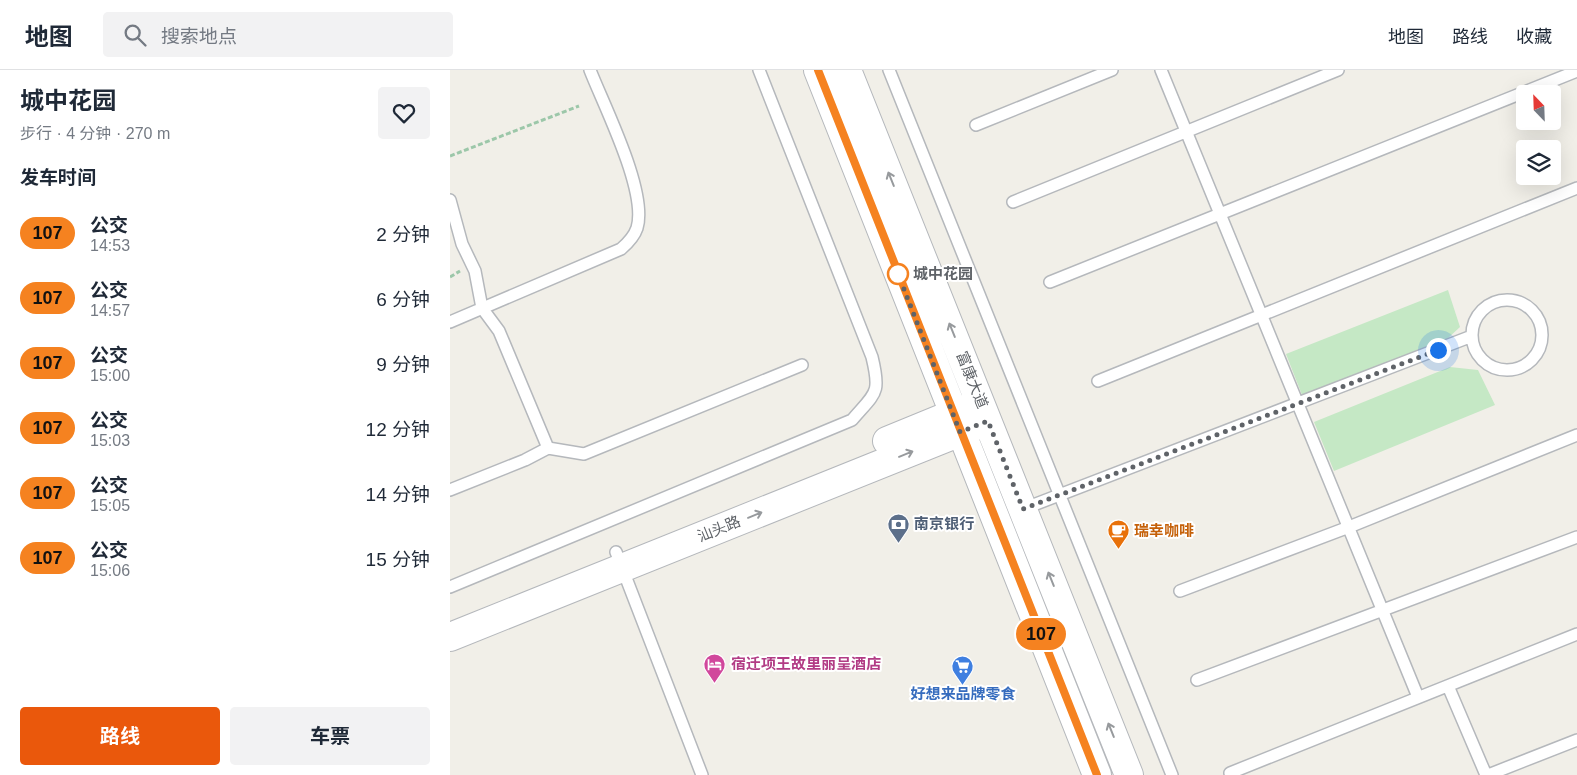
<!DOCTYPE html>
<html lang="zh">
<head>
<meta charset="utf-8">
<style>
	:root { --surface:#fff; --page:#f2f2f3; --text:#1f2937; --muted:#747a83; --line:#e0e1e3; --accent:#ea580c }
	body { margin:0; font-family:Helvetica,"Noto Sans SC",sans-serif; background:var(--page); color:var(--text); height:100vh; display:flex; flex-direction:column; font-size:19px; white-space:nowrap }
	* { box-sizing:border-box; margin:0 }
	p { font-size:16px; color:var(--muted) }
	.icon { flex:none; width:28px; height:28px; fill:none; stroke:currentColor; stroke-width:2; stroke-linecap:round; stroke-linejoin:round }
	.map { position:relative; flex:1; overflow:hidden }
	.sheet { display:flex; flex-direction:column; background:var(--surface); width:450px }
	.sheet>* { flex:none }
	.badge { padding:0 10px; border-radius:16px; font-size:18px; line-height:32px }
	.needle { width:32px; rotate:337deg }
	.tools { position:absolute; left:1066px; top:15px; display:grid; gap:10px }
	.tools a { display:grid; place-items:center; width:45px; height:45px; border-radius:5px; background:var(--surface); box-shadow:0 5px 20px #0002; font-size:25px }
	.you { position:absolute; width:25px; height:25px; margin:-12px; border:4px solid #fff; border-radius:50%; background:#1a73e8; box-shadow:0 0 0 8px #1a73e833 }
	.map>.badge { position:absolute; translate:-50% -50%; box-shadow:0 0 0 2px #fff }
	h2 { padding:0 20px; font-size:19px; line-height:45px }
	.round { display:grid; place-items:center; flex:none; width:52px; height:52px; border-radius:5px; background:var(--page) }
	.overview { display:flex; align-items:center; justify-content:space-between; height:85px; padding:0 20px }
	h1 { font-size:24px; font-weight:700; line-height:38px }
	.primary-button { display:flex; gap:10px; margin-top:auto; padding:10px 20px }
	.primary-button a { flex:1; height:58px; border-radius:5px; background:var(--accent); color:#fff; font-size:20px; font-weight:700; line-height:58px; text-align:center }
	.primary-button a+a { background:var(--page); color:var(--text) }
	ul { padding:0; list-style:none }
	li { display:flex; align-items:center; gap:15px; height:65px; padding:0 20px }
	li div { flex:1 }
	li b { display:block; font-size:19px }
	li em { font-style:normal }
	li .badge { min-width:55px; font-weight:700; text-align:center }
	header { display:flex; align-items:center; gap:30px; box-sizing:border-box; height:70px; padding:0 25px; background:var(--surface); border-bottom:1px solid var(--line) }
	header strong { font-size:24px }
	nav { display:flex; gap:28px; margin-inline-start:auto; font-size:18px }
	.search { width:350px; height:45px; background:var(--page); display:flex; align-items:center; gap:12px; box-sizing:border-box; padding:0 18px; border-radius:5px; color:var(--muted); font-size:19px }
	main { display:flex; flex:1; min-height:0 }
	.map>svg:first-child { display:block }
</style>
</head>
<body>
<header>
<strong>地图</strong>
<div class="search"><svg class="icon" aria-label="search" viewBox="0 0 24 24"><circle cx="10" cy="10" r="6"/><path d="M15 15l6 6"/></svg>搜索地点</div>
<nav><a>地图</a><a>路线</a><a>收藏</a></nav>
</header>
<main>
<section class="sheet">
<div class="overview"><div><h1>城中花园</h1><p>步行 · 4 分钟 · 270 m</p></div><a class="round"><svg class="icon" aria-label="heart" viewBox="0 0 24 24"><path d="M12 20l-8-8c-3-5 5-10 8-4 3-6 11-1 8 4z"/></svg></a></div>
<h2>发车时间</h2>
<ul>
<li><span class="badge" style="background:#f58220;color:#111">107</span><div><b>公交</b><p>14:53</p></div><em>2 分钟</em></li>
<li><span class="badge" style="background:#f58220;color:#111">107</span><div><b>公交</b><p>14:57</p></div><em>6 分钟</em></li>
<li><span class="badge" style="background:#f58220;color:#111">107</span><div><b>公交</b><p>15:00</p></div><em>9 分钟</em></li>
<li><span class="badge" style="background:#f58220;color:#111">107</span><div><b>公交</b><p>15:03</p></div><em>12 分钟</em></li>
<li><span class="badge" style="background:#f58220;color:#111">107</span><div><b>公交</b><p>15:05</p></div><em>14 分钟</em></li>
<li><span class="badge" style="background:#f58220;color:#111">107</span><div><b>公交</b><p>15:06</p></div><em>15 分钟</em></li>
</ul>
<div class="primary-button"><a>路线</a><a>车票</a></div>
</section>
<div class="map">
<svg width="1127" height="705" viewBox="0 0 1127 705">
	<rect width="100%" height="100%" fill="#f1efe8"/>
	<path fill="#c5e8c5" d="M998 220 1010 257 996 270 852 325 836 284Z
		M1000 297 1028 300 1045 335 884 401 864 352Z"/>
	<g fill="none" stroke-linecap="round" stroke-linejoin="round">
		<defs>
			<path id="service" d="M439 0 722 705
				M711 0 968 627
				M526 55 662 0
				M0 130 12 174 25 201 32 238 49 261 98 378
				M563 132 888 0
				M600 212 1127 1
				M1022 265a35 35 0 1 1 70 0a35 35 0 1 1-70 0Z
				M0 252 171 179C178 173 184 167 187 158 198 122 154 36 140 0
				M648 311 1127 118
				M0 420 75 390 98 378 134 384 352 295
				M573 439 1022 266
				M166 482 252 705
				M0 517 402 350C426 322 431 324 422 287L309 0
				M730 521 899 457 1127 365
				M747 610 1127 467
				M998 616 1036 705
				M780 703 1127 564
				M1038 705 1127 670"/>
			<path id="tertiary" d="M368 0 647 705
				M397 0 679 705
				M437 371 520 337
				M0 567 528 355"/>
		</defs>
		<use href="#service" stroke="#b5b8bc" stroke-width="14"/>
		<use href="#tertiary" stroke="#b5b8bc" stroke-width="30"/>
		<path stroke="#9cc7a9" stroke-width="3" stroke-dasharray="5 2.5" stroke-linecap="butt" d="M0 86 129 36
			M0 207 10 201"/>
		<use href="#service" stroke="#fff" stroke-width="11"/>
		<use href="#tertiary" stroke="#fff" stroke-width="28"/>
	</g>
	<defs><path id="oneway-shaft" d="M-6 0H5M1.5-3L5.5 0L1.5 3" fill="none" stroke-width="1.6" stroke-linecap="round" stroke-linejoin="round" transform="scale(1.25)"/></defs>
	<g stroke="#979a9d">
		<use href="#oneway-shaft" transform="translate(441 109) rotate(-112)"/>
		<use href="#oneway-shaft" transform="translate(502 260) rotate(-112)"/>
		<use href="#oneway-shaft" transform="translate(456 384) rotate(-22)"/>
		<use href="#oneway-shaft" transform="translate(305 445) rotate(-22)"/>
		<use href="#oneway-shaft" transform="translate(601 509) rotate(-112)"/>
		<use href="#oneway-shaft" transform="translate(661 660) rotate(-112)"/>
	</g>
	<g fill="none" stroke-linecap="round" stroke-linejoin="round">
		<defs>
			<path id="line" d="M368 0 647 705"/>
		</defs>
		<use href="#line" stroke="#fff" stroke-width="11"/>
		<use href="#line" stroke="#f58220" stroke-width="8"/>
		<path stroke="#5f6368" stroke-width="5" stroke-dasharray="0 9" d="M448 204 446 199 510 362 538 351 573 439 988 280"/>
	</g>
	<defs>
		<symbol id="bank-pin" viewBox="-11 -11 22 30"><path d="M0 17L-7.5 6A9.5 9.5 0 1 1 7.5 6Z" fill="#5c6f8a" stroke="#fff"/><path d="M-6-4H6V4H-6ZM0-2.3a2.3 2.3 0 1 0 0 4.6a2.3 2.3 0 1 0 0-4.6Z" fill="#fff"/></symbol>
		<symbol id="cafe-pin" viewBox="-11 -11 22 30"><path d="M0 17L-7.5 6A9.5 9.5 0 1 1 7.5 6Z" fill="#e8710a" stroke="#fff"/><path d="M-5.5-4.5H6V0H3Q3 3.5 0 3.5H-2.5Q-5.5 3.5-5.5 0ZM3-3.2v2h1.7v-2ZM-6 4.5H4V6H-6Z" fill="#fff"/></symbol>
		<symbol id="hotel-pin" viewBox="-11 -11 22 30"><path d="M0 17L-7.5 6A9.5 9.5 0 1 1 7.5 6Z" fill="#d1479c" stroke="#fff"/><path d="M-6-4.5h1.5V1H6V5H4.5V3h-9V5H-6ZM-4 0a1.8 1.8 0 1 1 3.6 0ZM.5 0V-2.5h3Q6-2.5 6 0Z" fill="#fff"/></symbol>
		<symbol id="supermarket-pin" viewBox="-11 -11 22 30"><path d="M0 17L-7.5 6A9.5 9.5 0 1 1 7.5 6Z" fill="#3f7fe0" stroke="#fff"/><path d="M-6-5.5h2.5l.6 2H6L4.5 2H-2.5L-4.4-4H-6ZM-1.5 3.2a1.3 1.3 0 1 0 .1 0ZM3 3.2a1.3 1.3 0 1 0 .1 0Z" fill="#fff"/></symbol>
	</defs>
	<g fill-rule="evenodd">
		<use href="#bank-pin" x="436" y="442" width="25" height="34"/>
		<use href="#cafe-pin" x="656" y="448" width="25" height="34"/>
		<use href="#hotel-pin" x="252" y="582" width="25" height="34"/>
		<use href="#supermarket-pin" x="500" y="584" width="25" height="34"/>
	</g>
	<circle fill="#fff" stroke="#f58220" stroke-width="2.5" cx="448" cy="204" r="10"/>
	<g text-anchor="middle" stroke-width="4" stroke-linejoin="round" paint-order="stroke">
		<g font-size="15" font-weight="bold" fill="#5f6368" stroke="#fff" text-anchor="start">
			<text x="463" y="209">城中花园</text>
		</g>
		<g font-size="15" fill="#5f6368" stroke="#fff">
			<text transform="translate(522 310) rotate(68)" y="5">富康大道</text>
			<text transform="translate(269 459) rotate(-22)" y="5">汕头路</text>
		</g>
		<g font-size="15" font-weight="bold" fill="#4e5e75" stroke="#fff" text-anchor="start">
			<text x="464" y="459">南京银行</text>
		</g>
		<g font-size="15" font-weight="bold" fill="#c56008" stroke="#fff" text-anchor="start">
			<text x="684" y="466">瑞幸咖啡</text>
		</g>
		<g font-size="15" font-weight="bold" fill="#b23c85" stroke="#fff" text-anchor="start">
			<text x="281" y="599">宿迁项王故里丽呈酒店</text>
		</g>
		<g font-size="15" font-weight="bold" fill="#366cbe" stroke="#fff">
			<text x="513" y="629">好想来品牌零食</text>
		</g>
	</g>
</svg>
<div class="tools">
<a><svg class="needle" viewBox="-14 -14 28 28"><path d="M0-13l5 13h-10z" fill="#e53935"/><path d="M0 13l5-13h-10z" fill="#747a83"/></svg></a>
<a><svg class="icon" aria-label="layers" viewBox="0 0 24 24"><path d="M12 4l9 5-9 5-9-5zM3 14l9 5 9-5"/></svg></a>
</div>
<div class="you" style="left:988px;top:280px"></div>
<b class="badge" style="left:591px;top:564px;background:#f58220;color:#111">107</b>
</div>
</main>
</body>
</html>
